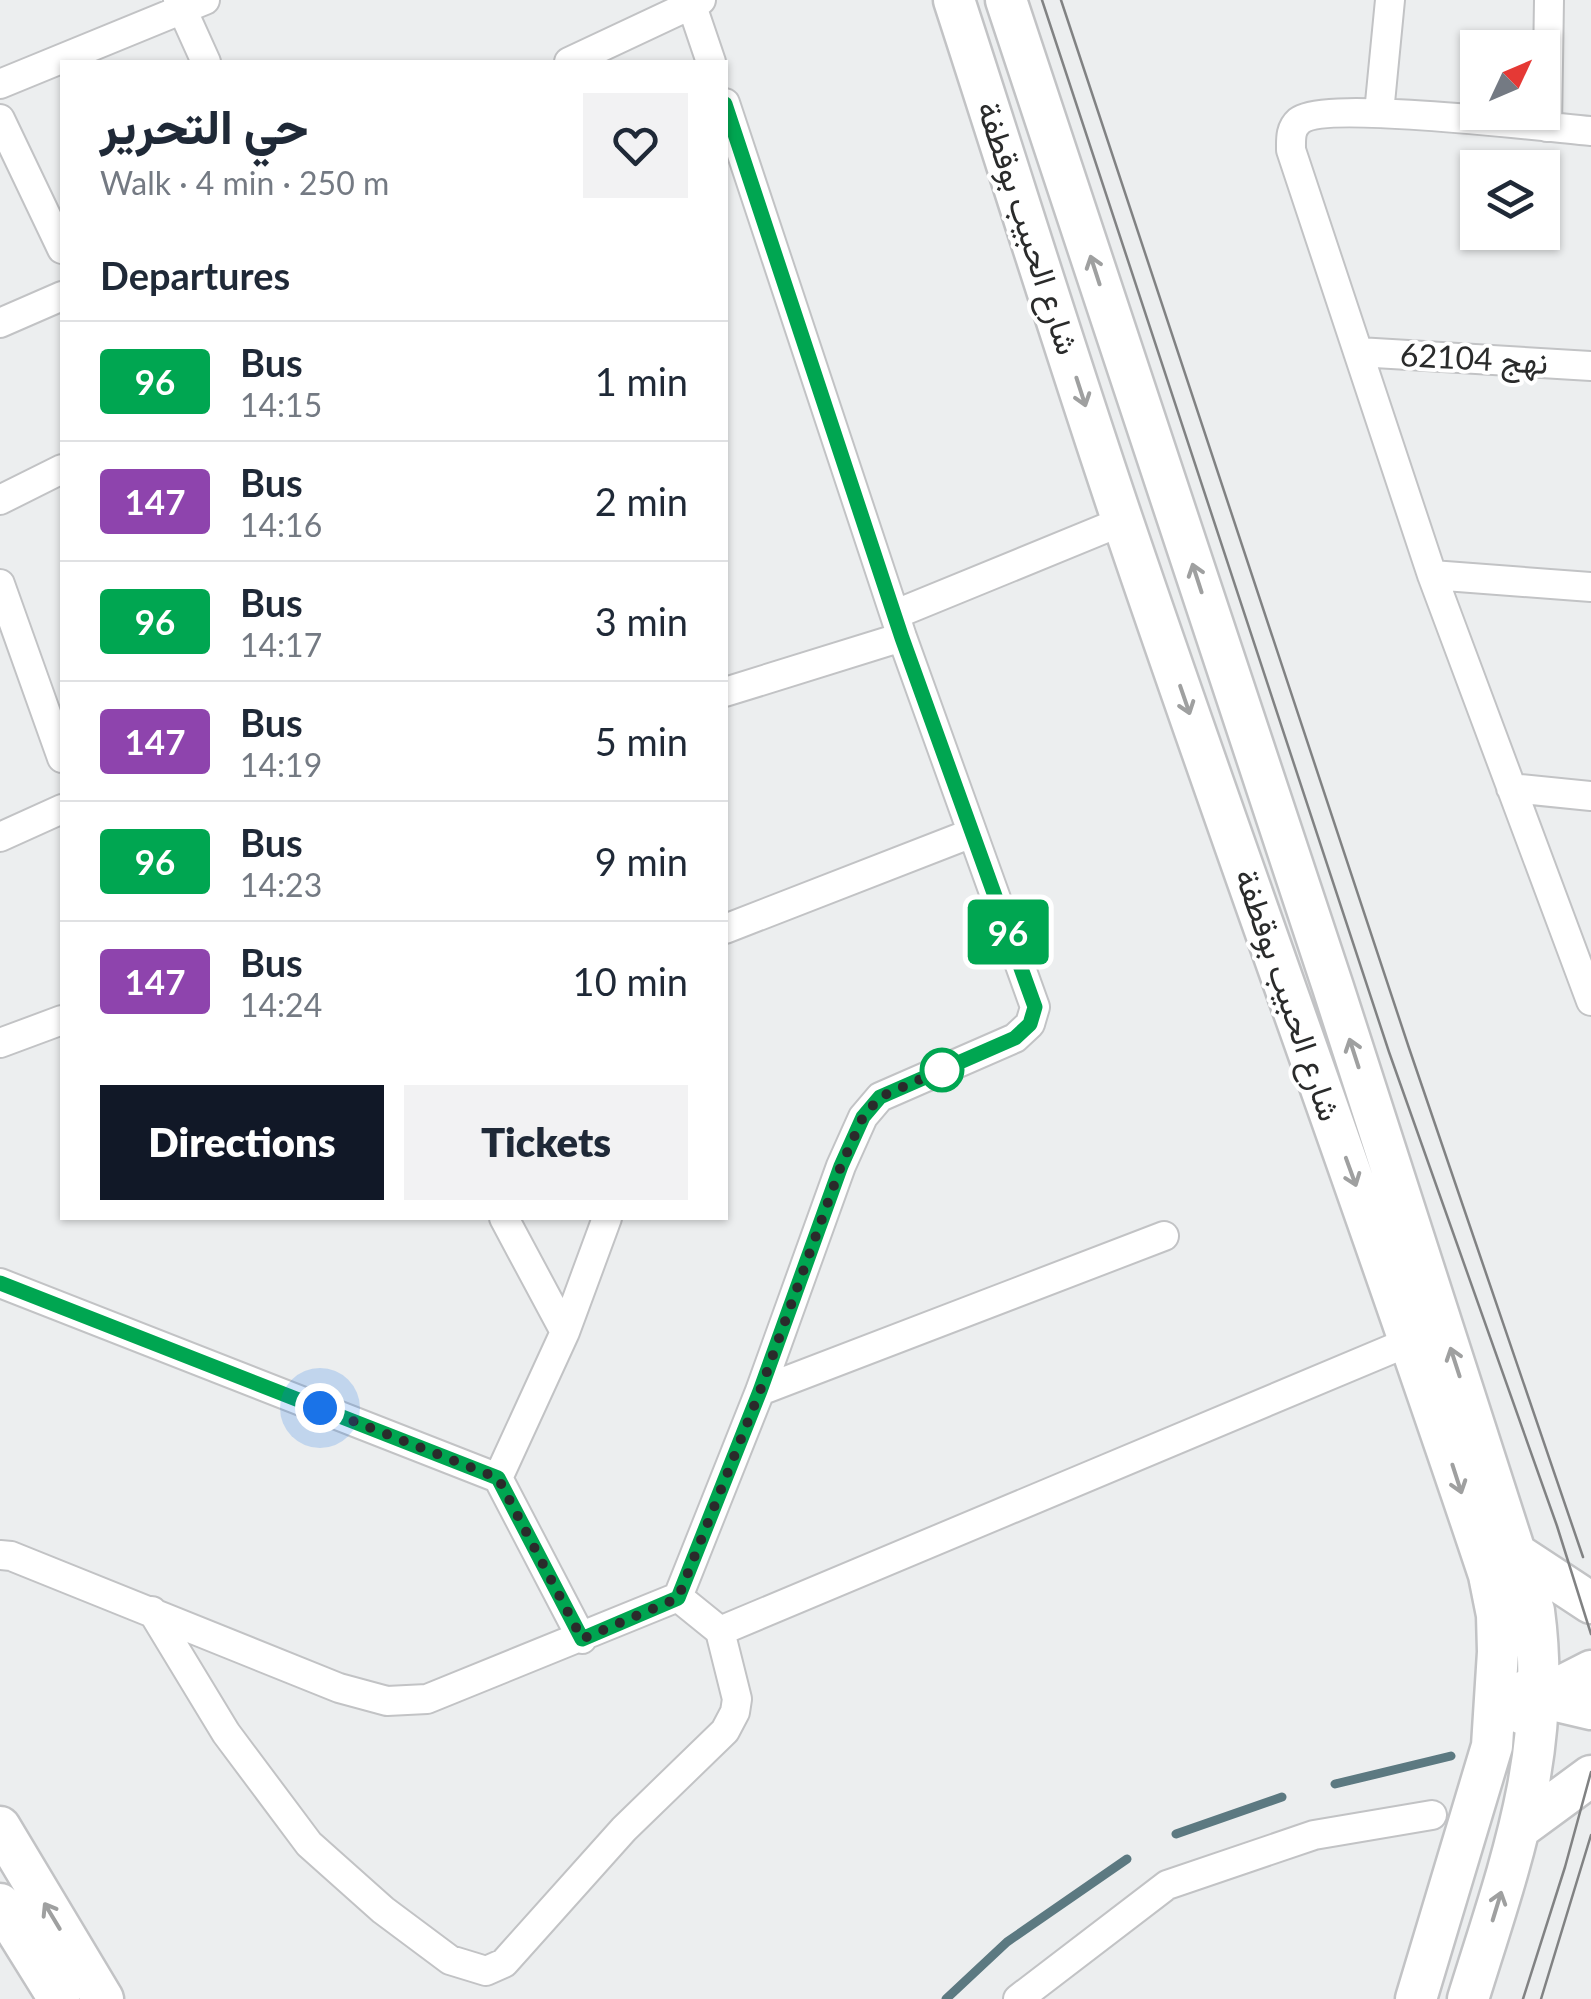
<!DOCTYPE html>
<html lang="en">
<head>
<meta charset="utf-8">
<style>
	:root { --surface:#fff; --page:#f2f2f3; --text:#1f2937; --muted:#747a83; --line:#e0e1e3; --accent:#111827 }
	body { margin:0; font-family:Lato,Vazirmatn,sans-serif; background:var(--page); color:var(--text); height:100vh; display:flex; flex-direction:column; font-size:38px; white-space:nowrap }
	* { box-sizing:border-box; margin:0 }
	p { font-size:32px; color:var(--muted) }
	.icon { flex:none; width:55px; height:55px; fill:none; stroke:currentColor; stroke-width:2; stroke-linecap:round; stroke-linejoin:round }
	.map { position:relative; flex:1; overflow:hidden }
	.details { position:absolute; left:60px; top:60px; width:668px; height:1160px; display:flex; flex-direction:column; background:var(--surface); border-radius:0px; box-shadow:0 2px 8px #0004 }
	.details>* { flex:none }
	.badge { padding:0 20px; border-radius:8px; font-size:35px; line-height:65px }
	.needle { width:65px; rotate:46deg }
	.controls { position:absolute; left:1460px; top:30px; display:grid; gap:20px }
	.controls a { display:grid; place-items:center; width:100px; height:100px; border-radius:0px; background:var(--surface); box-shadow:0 2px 8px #0004; font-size:50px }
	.you { position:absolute; width:50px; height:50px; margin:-25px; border:8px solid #fff; border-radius:50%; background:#1a73e8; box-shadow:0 0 0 15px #1a73e833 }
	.map>.badge { position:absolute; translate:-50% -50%; box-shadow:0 0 0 5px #fff }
	h2 { padding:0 40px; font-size:38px; line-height:90px }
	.round { display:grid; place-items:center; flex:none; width:105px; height:105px; border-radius:0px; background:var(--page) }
	.head { display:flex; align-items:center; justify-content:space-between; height:170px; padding:0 40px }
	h1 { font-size:48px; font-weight:800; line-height:75px }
	.cta { display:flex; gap:20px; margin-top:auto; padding:20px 40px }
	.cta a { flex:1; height:115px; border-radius:0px; background:var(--accent); color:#fff; font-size:40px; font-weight:800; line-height:115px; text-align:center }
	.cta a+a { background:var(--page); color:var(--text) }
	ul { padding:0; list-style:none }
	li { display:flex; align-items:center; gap:30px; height:120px; padding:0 40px; border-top:2px solid var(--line) }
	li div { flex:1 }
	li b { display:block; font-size:38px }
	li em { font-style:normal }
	li .badge { min-width:110px; font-weight:700; text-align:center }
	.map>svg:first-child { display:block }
</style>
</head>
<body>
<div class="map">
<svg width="1591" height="1999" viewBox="0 0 1591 1999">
	<rect width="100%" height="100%" fill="#eceeef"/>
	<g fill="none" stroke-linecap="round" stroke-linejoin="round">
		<path stroke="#5c7981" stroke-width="9" d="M1335 1784 1451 1756
			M1176 1834 1282 1797
			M946 1999 1007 1942 1127 1859"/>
		<defs>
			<path id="street" d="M178 0 206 62
				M690 0 711 62
				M569 62 701 0
				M0 84 205 0
				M1379 113 1390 0
				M0 119 62 249
				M1547 127 1549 0
				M1591 131C1546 127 1324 100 1299 121 1290 129 1291 139 1291 150L1432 575 1591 1001
				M0 323 62 296
				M1358 352 1591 366
				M0 500 62 469
				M1432 575 1591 587
				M0 584 62 758
				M896 614 1123 521
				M725 692 902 637
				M1511 788 1591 796
				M0 837 62 809
				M725 929 972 833
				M0 1043 62 1020
				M504 1218 565 1332
				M0 1283 498 1478 582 1639
				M760 1391 1164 1236
				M498 1478 565 1332 607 1218
				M0 1555 11 1556 339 1688 387 1701 427 1699 678 1597 760 1391 841 1166 863 1117 880 1097 1015 1038 1030 1024 1035 1007 902 637 725 103
				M152 1611 226 1733 309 1844 383 1910 450 1960 486 1971 504 1963 624 1829 725 1731 735 1712 737 1699 720 1631 678 1597
				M720 1631 1411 1341
				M1018 1999 1167 1885 1314 1835 1432 1815"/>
			<path id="secondary" d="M954 0C1011 175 1065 351 1124 525 1243 876 1372 1223 1489 1575L1497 1615 1498 1652 1492 1746 1416 1999
				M1006 0 1333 987 1534 1611C1553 1753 1509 1867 1468 1999
				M1518 1555 1591 1603
				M1531 1687 1540 1697 1591 1709
				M1523 1714 1540 1697 1591 1671
				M0 1827 103 1999
				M1520 1828 1591 1776
				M0 1904 59 1999"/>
		</defs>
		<use href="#street" stroke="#c2c3c5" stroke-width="32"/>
		<use href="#secondary" stroke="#c2c3c5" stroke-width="45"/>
		<use href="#street" stroke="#fff" stroke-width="28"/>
		<use href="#secondary" stroke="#fff" stroke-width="40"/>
		<path stroke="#818283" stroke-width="2.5" d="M1042 0 1389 1052 1557 1526 1591 1634
			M1061 0 1409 1048 1583 1557
			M1523 1999 1565 1867 1591 1772
			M1541 1999 1591 1835"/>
	</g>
	<defs><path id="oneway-shaft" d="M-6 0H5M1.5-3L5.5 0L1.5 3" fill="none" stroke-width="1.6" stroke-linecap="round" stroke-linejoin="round" transform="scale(2.5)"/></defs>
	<g stroke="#9fa0a0">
		<use href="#oneway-shaft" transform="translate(1095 270) rotate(-108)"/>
		<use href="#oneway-shaft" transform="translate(1081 392) rotate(72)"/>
		<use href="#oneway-shaft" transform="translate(1197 578) rotate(-108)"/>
		<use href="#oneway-shaft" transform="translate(1185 700) rotate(71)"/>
		<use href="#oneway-shaft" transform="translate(1354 1053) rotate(-108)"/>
		<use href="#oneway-shaft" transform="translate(1351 1172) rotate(70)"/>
		<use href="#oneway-shaft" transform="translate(1455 1362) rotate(-108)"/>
		<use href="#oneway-shaft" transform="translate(1457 1479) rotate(72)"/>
		<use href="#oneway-shaft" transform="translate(1497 1906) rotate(-73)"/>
		<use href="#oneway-shaft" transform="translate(52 1916) rotate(-121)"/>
	</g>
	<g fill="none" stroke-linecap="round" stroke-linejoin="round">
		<defs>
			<path id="line" d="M0 1283 498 1478 582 1639 678 1598 760 1391 841 1166 863 1117 880 1097 1015 1038 1030 1024 1035 1007 902 638 725 104"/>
		</defs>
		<use href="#line" stroke="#fff" stroke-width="22"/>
		<use href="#line" stroke="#00a651" stroke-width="15"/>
		<path stroke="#2a2b2b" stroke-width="10" stroke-dasharray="0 18" d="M320 1408 498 1478 582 1639 678 1598 760 1391 841 1166 863 1117 880 1097 948 1067 942 1070"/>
	</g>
	<circle fill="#fff" stroke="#00a651" stroke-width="5" cx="942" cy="1070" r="20"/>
	<g text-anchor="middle" stroke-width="8" stroke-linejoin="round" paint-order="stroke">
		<g font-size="32" fill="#2a2b2b" stroke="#fff">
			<text transform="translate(1028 228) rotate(72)" y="11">شارع الحبيب بوقطفة</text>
			<text transform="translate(1474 359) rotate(3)" y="11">نهج 62104</text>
			<text transform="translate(1288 995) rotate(71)" y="11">شارع الحبيب بوقطفة</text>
		</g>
	</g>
</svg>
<div class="controls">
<a><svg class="needle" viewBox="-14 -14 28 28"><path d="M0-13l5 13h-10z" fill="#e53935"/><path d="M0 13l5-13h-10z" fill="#747a83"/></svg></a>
<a><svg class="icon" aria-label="layers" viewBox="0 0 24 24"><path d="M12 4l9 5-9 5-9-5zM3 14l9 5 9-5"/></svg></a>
</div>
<div class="you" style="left:320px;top:1408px"></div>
<b class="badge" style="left:1008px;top:932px;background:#00a651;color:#fff">96</b>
<section class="details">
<div class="head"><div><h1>حي التحرير</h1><p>Walk · 4 min · 250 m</p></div><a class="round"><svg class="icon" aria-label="heart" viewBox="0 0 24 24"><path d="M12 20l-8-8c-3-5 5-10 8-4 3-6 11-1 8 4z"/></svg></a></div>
<h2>Departures</h2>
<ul>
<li><span class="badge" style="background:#00a651;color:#fff">96</span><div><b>Bus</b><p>14:15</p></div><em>1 min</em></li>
<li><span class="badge" style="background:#8e44ad;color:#fff">147</span><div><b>Bus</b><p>14:16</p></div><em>2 min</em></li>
<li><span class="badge" style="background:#00a651;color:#fff">96</span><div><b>Bus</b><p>14:17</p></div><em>3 min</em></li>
<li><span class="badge" style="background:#8e44ad;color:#fff">147</span><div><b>Bus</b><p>14:19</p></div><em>5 min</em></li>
<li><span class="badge" style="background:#00a651;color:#fff">96</span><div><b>Bus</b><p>14:23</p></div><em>9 min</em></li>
<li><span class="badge" style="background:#8e44ad;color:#fff">147</span><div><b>Bus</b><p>14:24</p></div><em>10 min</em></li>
</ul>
<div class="cta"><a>Directions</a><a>Tickets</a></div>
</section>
</div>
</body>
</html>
